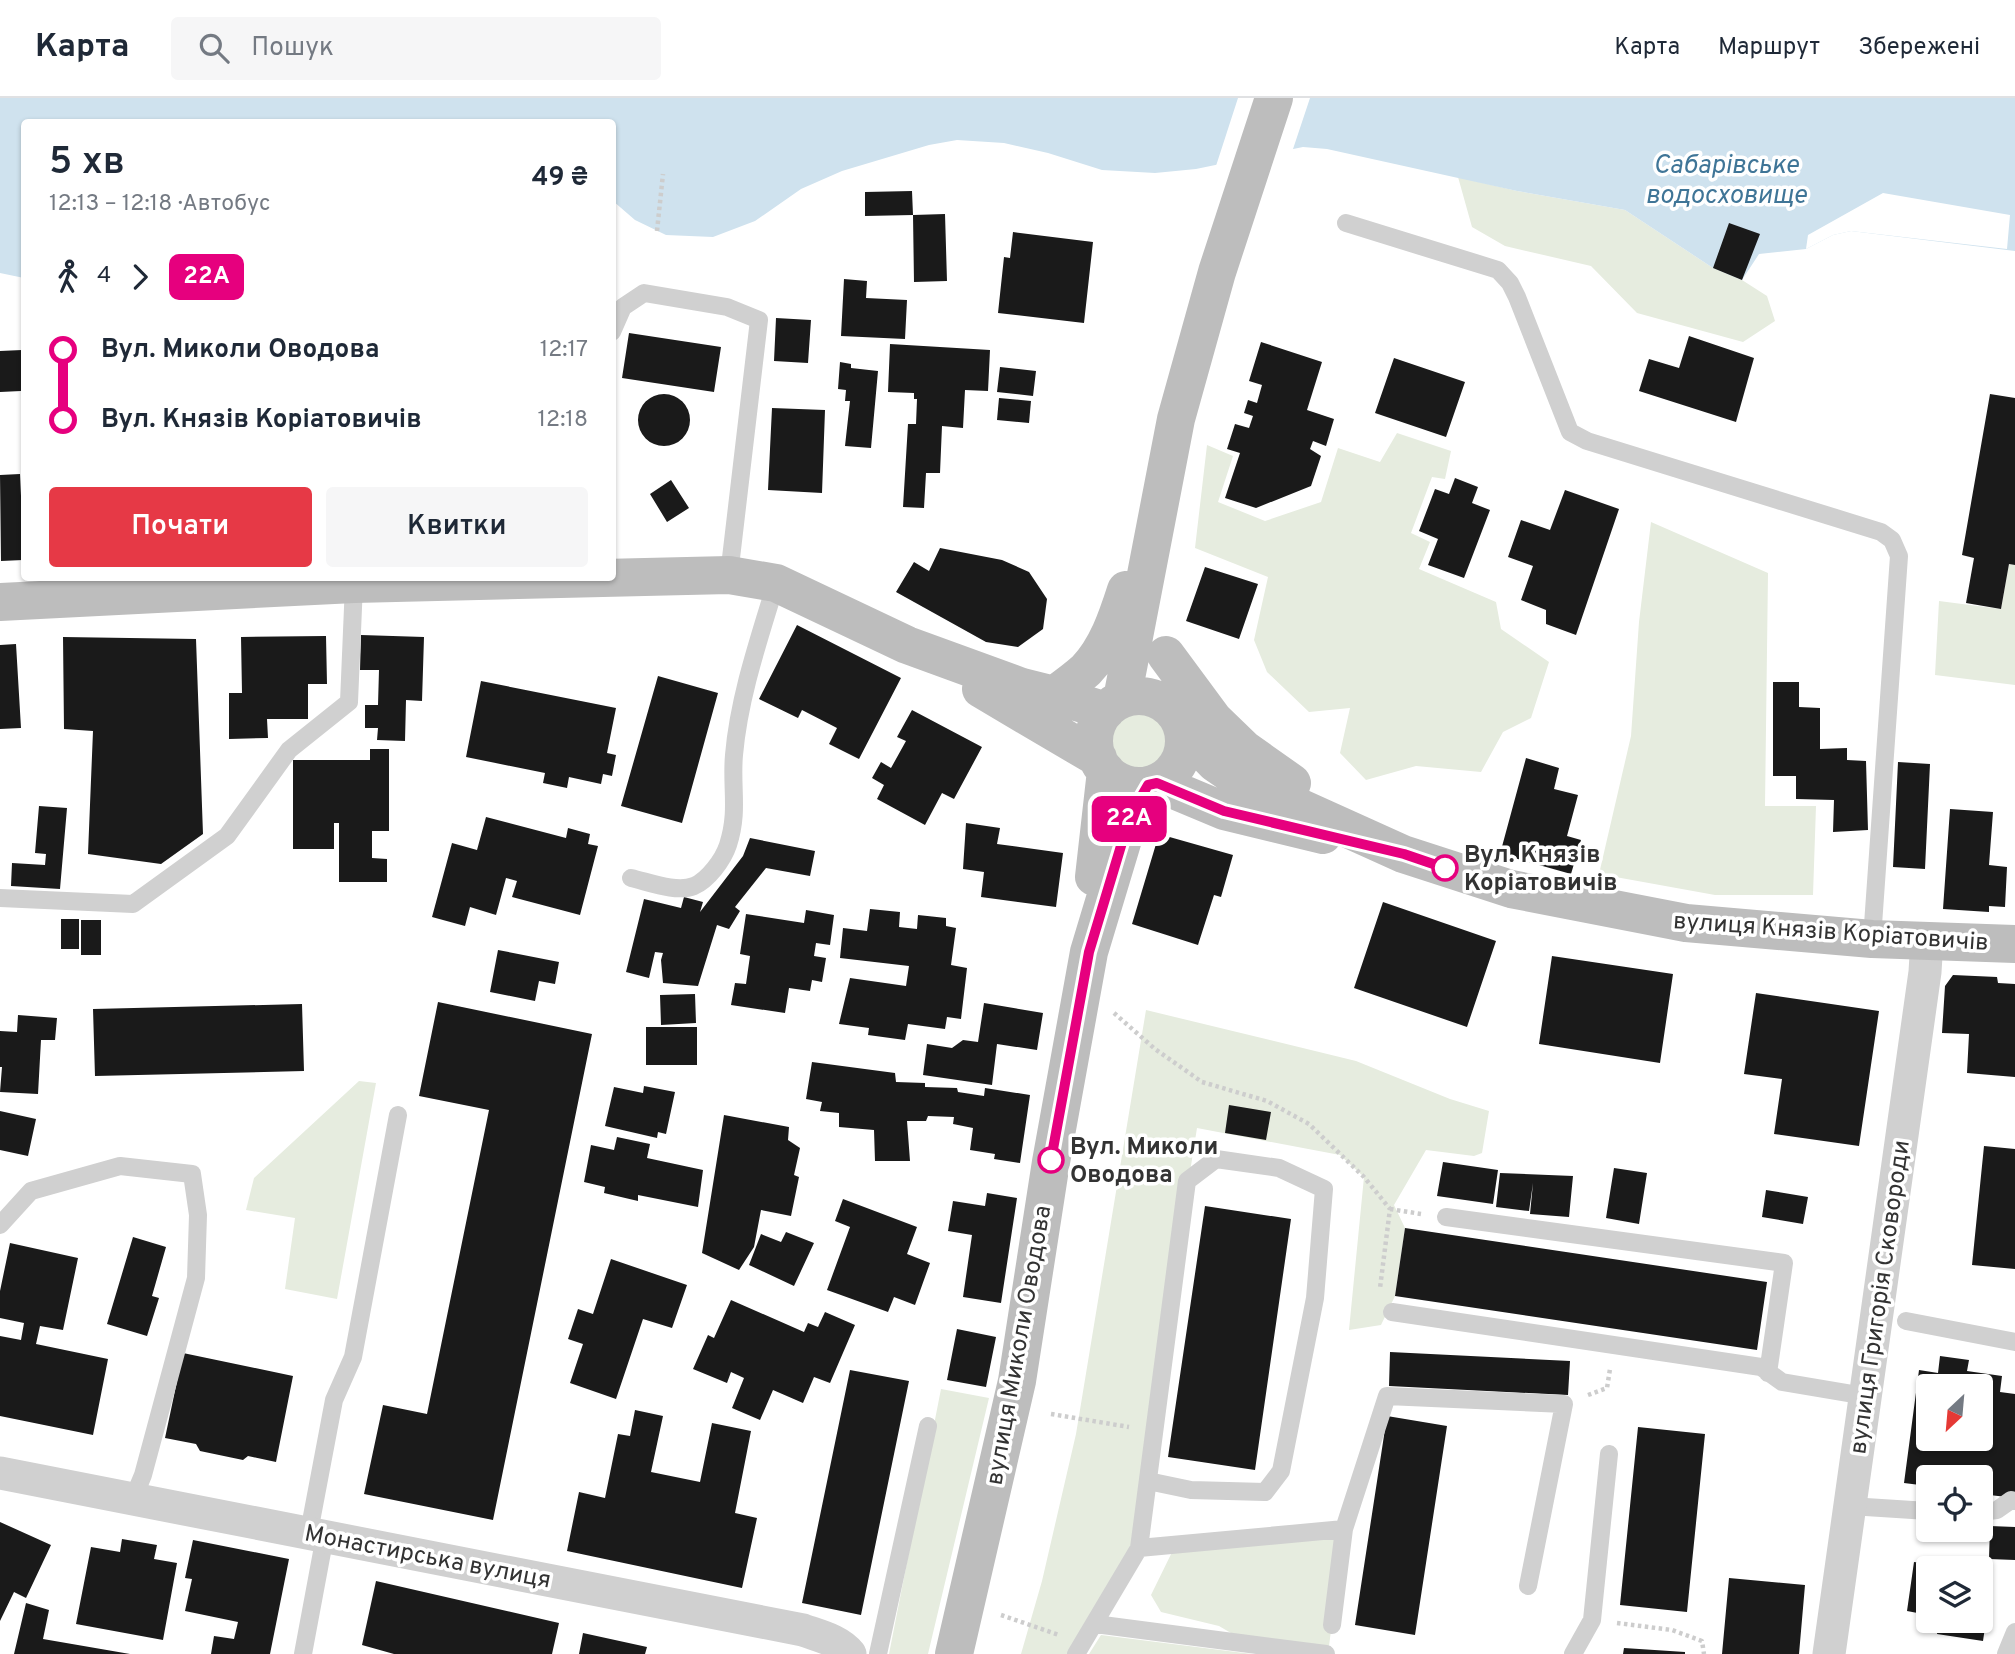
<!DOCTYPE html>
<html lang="uk">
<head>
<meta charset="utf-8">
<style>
	:root { --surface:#fff; --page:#f6f6f7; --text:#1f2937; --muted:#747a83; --line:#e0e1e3; --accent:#e63946 }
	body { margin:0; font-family:Overpass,sans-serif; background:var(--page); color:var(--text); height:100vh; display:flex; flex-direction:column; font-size:26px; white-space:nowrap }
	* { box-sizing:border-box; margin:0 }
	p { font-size:23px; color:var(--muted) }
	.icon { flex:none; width:38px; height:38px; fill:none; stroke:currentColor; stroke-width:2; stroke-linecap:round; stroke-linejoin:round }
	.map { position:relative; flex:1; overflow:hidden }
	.panel { position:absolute; left:21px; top:21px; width:595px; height:462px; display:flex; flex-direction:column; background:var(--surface); border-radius:7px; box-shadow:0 2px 5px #0004 }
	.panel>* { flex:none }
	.badge { padding:0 14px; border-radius:10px; font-size:24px; line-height:46px }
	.needle { width:46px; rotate:206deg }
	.controls { position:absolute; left:1916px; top:1276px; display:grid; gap:14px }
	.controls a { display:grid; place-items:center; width:77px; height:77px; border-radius:7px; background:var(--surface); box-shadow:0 2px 5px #0004; font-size:35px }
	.map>.badge { position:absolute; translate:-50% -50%; box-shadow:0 0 0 4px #fff }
	.legs { display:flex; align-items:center; gap:10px; height:77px; padding:0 28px; font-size:23px }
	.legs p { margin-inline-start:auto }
	.head { display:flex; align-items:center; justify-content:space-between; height:119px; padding:0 28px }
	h1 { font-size:38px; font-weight:600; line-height:52px }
	.button { display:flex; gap:14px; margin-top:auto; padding:14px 28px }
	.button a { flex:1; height:80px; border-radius:7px; background:var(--accent); color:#fff; font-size:28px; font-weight:600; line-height:80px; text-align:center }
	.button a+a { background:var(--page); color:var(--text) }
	ul { padding:0 28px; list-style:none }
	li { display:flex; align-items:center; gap:24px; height:70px; font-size:26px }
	li i { display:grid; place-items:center; width:10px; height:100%; margin:0 9px; background:currentColor }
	li i::after { content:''; width:18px; height:18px; margin:-9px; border:5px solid; border-radius:50%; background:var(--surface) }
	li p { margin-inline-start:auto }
	li:first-child i { background:linear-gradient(#0000 50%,currentColor 0) }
	li:last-child i { background:linear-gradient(currentColor 50%,#0000 0) }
	header { display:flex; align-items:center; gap:42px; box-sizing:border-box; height:98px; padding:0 35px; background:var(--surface); border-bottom:2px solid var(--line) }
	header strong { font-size:33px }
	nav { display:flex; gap:38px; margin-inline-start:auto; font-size:24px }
	.search { width:490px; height:63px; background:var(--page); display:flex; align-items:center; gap:18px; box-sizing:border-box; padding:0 24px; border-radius:7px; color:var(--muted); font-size:26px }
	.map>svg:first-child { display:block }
</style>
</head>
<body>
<header>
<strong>Карта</strong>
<div class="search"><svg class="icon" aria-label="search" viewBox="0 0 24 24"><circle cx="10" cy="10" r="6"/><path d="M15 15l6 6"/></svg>Пошук</div>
<nav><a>Карта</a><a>Маршрут</a><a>Збережені</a></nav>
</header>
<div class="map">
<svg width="2015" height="1556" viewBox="0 0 2015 1556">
	<rect width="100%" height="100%" fill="#fff"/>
	<path fill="#e6ecdf" d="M1458 79 1517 93 1625 112 1713 170 1742 182 1767 198 1775 223 1743 244 1637 215 1591 168 1505 148 1472 129Z
		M1397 335 1451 353 1445 381 1432 379 1411 435 1430 444 1419 471 1496 504 1501 531 1549 564 1531 620 1503 634 1481 674 1416 668 1366 682 1340 655 1350 610 1309 614 1267 574 1254 542 1268 479 1195 450 1207 347 1233 358 1218 404 1265 423 1321 404 1338 350 1380 364Z
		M1651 424 1768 475 1765 708H1816L1813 797H1715L1599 776 1631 638 1639 524Z
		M2009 466 2015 467V587L1935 577 1939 503 2001 511Z
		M1112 643a28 28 0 1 1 56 0a28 28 0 1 1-56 0Z
		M1146 912 1356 963 1450 1001 1489 1013 1482 1055 1474 1058 1426 1052 1394 1107 1405 1130 1395 1198 1381 1227 1349 1232 1364 1079 1340 1057 1197 1030 1150 1325 1139 1450 1076 1556H1021L1042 1483 1076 1336Z
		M359 983 376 985 337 1201 285 1191 295 1120 246 1112 254 1080Z
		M941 1291 989 1300 928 1556H889Z
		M1344 1431 1328 1556 1248 1545 1219 1528 1161 1514 1151 1497 1176 1446Z
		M1101 1537 1252 1556H1089Z"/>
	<path fill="#cfe2ee" d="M0 0H2015V153L1851 133 1833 137 1806 151 1759 156 1742 182 1713 170 1625 112 1517 93 1327 51 1303 49 1196 71 1155 75 1102 72 1048 55 1004 45 957 42 929 47 842 73 801 91 755 123 713 139 666 137 635 122 613 103 612 24H24V180L0 175Z"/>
	<path fill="#fff" d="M1238 0H1310L1292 54 1215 71Z
		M1883 95 2010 117 2007 151 1851 133 1833 137 1806 151 1808 137Z"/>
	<path fill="#1a1a1a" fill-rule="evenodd" d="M912 93 913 117 865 118V94Z
		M945 116 947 183 914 184 913 117Z
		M1729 125 1760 136 1742 182 1713 170Z
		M1013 134 1093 144 1084 225 998 215 1004 159 1010 160Z
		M844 181 867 183 866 200 907 202 905 241 841 238Z
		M776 220 811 222 808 265 774 263Z
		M629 235 721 249 714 294 622 280Z
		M1689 238 1754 260 1736 324 1639 293 1649 261 1679 270Z
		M1261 244 1322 264 1307 312 1334 321 1326 348 1313 343 1310 351 1321 358 1311 388 1256 410 1225 400 1240 355 1227 351 1235 326 1249 330 1253 318 1244 315 1248 302 1257 305 1262 287 1249 283Z
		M890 246 990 252 988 293 965 292 963 330 942 328 940 375H926L924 410 903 409 908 326H916L917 301H914V295L888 294Z
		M22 252 24 319H22L21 293 0 294V253Z
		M1394 260 1465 284 1446 339 1375 315Z
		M840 264 851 266V270L878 273 871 350 845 348 850 303H845L846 292 838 291Z
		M1000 269 1036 273 1033 298 997 294Z
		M638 322a26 26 0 1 1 52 0a26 26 0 1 1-52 0Z
		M1990 296 2015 300V467L2009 466 2001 511 1966 505 1974 460 1962 457Z
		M999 300 1031 303 1029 325 997 322Z
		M772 310 825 312 822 395 768 392Z
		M20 376 21 398H24L23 462 1 463 0 377Z
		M1455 380 1478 389 1472 405 1490 412 1464 480 1428 467 1438 441 1419 433 1435 391 1449 396Z
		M671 382 689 410 667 424 650 396Z
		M1565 392 1619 411 1576 537 1546 526V512L1521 502 1533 468 1508 459 1521 422 1550 432Z
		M940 450 1002 462 1029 474 1047 501 1043 531 1018 549 986 544 896 494 914 464 929 473Z
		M1205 469 1258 486 1239 541 1186 523Z
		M797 527 901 580 859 661 829 646 837 630 802 612 798 620 759 601Z
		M361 537 424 539 422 603 406 602 405 643 377 642 378 630H365V607H378L379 572H360Z
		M326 538 327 586H308V621H267L268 640 229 641V595H242L241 539Z
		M63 539 196 541 203 736 161 766 88 756 93 633 64 631Z
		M16 546 21 630 0 631V547Z
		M658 578 718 595 682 725 621 708Z
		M481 583 616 610 607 655 616 657 612 678 603 676 601 686 569 679 567 690 543 685 545 675 466 659Z
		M1773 584H1799V609L1820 610V651L1847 650V662L1866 663 1868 732 1833 734 1834 702 1796 701V678H1773Z
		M912 612 982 649 954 701 942 695 925 727 877 701 884 687 872 680 881 664 891 670 906 643 897 639Z
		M370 651H389V733H372V760L387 761V784H339V725H334V751H293V662H370Z
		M1526 660 1559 670 1554 691 1578 697 1567 738 1581 742 1571 776 1500 756Z
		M1898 664 1930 666 1925 771 1893 769Z
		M39 708 67 710 60 791 11 788 12 765 45 767 46 756 35 755Z
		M1950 711 1993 714 1989 767 2007 769 2005 809 1989 808V814L1943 811Z
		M486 719 566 740 568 730 590 736 588 746 598 748 580 817 512 799 517 783 506 780 496 817 470 809 465 828 432 819 452 745 477 752Z
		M966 725 1000 730 997 746 1063 755 1056 809 981 799 984 774 963 771Z
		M1159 736 1233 757 1221 799 1214 797 1198 847 1132 826Z
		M750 740 815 753 810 778 766 770 735 809 740 813 729 831 717 827 698 888 663 885 661 862 663 855 655 854 649 880 626 874 644 801 681 810 684 799 703 804 700 814 743 758Z
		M1383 804 1496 843 1467 929 1354 890Z
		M870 811 900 814 899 829 917 831 918 817 946 820V828L956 830 951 867 967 870 961 921 947 919 945 931 908 926 905 942 868 937 869 930 839 926 850 880 906 888 909 868 840 860 843 830 867 833Z
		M806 812 834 817 830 847 816 845 814 858 826 860 822 884 812 882 810 893 789 890 785 915 731 907 735 885 746 886 750 858 740 856 746 816 804 825Z
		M61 821H79V851H61Z
		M81 822H101V857H81Z
		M498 852 559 864 555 886 539 883 535 903 490 894Z
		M1552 858 1673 876 1660 965 1539 946Z
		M1953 877 1997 879 1998 885 2015 886V979L1967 975 1969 936 1942 935 1945 888Z
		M1756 895 1879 913 1859 1048 1774 1036 1782 981 1744 976Z
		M695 896 696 925 661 927 660 897Z
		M438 904 592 936 493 1422 364 1396 383 1307 427 1316 489 1012 419 998Z
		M984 905 1043 915 1037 952 997 946 992 987 923 977 927 946 952 950 963 942 978 944Z
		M302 906 304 973 95 978 93 911Z
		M18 917 57 920 55 942H41L38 996 0 994 2 969H0V933L17 934Z
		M646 929H697V967H646Z
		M812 964 895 975 896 984 925 985V989L957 990 958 994 984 998 985 990 1030 997 1020 1065 994 1061 995 1056 970 1052 973 1030 953 1026 954 1019 928 1018 926 1023H907L910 1063H875L874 1032 839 1029V1015L820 1013 822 1004 806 1001Z
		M644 988 675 994 666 1036 658 1034 657 1040 605 1028 614 989 643 995Z
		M1229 1007 1271 1014 1266 1042 1225 1035Z
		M0 1013 36 1021 28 1058 0 1052Z
		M724 1017 789 1029 788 1042 800 1050 794 1077 799 1079 791 1118 761 1112 754 1149 739 1172 702 1155Z
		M617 1039 650 1046 647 1060 703 1072 698 1109 638 1097V1103L604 1095 605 1089 584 1084 591 1047 614 1052Z
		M1984 1048 2015 1051V1171L1972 1167Z
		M1443 1064 1498 1072 1493 1106 1437 1098Z
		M1614 1070 1647 1075 1639 1126 1606 1120Z
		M1500 1075 1573 1078 1569 1119 1530 1116 1533 1085 1529 1113 1496 1109Z
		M1766 1092 1808 1099 1803 1126 1762 1119Z
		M987 1095 1017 1100 1001 1205 963 1199 972 1137 948 1133 953 1103 985 1108Z
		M843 1101 917 1129 907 1156 930 1165 915 1207 894 1199 888 1214 827 1192 850 1129 835 1123Z
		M1205 1108 1291 1121 1255 1372 1168 1359Z
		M1405 1130 1767 1184 1757 1252 1395 1198Z
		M786 1134 814 1145 794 1188 749 1167 761 1136 781 1144Z
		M133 1139 166 1149 152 1198 159 1200 147 1238 107 1226Z
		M10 1145 78 1160 63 1232 40 1228 36 1246 108 1261 93 1337 0 1318V1238L21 1242 24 1225 0 1220V1193Z
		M611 1161 687 1187 672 1230 643 1221 616 1301 570 1285 583 1246 568 1241 578 1211 593 1216Z
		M731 1202 804 1234 808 1225 818 1229 825 1214 855 1227 830 1285 814 1279 803 1305 773 1292 760 1322 732 1310 744 1280 731 1274 727 1285 693 1271 708 1237 714 1240Z
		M957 1231 996 1239 986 1289 947 1282Z
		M1390 1254 1570 1263 1568 1297 1389 1288Z
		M183 1255 293 1278 276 1364 248 1358 243 1362 200 1353 196 1346 165 1340Z
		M1940 1258 1969 1262 1967 1273 2002 1278 2000 1294 2015 1296V1400L1981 1396V1379H1928V1388L1904 1385 1919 1272 1938 1275ZM1928 1288H1981V1340H1928Z
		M850 1272 909 1283 861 1517 802 1505Z
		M635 1312 663 1318 651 1374 700 1384 712 1325 751 1333 735 1415 757 1420 742 1490 567 1453 579 1394 605 1400 618 1336 630 1338Z
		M1387 1318 1447 1328 1415 1537 1355 1527Z
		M1638 1329 1705 1336 1687 1514 1620 1507Z
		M0 1424 51 1447 26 1500 14 1494 0 1523Z
		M1990 1428 2015 1429V1462L1989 1461Z
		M122 1441 157 1447 154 1461 177 1465 163 1542 76 1526 91 1449 120 1454Z
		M193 1442 289 1461 270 1556H211L214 1538 234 1541 238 1524 185 1513 192 1481 185 1480Z
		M1914 1464 1945 1468 1928 1470V1517L1907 1513Z
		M1981 1474 1993 1475 1983 1543 1937 1536 1939 1522H1981Z
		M1729 1480 1805 1487 1799 1556H1722Z
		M376 1483 559 1525 552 1556H394L362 1547Z
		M26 1505 49 1512 43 1541 130 1556H14Z
		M583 1535 647 1549 645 1556H579Z
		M1624 1550 1685 1554V1556H1623Z"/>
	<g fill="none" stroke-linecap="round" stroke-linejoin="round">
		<path stroke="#cdcdcd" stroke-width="4.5" stroke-dasharray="3.5 3.5" stroke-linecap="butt" d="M657 133 663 76
			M1114 915 1155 951 1202 984 1267 1003 1309 1026 1364 1079 1390 1111 1380 1190
			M1390 1111 1421 1116
			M1588 1297 1607 1290 1610 1271
			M1051 1316 1129 1329
			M1001 1517 1059 1537
			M1617 1525 1672 1532 1702 1543 1704 1556"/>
		<path stroke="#d0d0d0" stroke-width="18" d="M1346 125 1498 172 1510 185 1517 199 1570 334 1587 343 1881 434 1892 442 1899 458 1872 841
			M612 234 623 209 644 195 727 209 759 222 729 477
			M631 780C649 784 676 795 694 788 708 782 723 762 728 747 739 713 731 690 734 657 739 599 759 541 776 485
			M0 800 133 806 227 738 289 652 349 604 354 486
			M1446 1119 1784 1165 1768 1275
			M0 1127 31 1093 120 1068 192 1076 198 1117 196 1180 143 1377 133 1401
			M1392 1214 1761 1269 1782 1284 1865 1298
			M1906 1223 2015 1244
			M1850 1408 1928 1413
			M1981 1414 1997 1412 2011 1402 2015 1403
			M309 1434 334 1302 353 1259 398 1017
			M1139 1450 1187 1083 1216 1061 1279 1070 1324 1091 1315 1200 1281 1373 1265 1394 1191 1392 1148 1383
			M1095 1526 1326 1556
			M1332 1527 1344 1431
			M303 1556 325 1438
			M878 1556 928 1328
			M1076 1556 1139 1450 1344 1431 1387 1298 1564 1306 1528 1488
			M1573 1556 1592 1522 1609 1356
			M2006 1556 2015 1534"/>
		<path stroke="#d0d0d0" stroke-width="33" d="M0 1375 803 1532C819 1538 839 1542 850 1556
			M1829 1556 1925 874 1927 842"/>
		<path stroke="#bdbdbd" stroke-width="38" d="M0 504 354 486 729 477 776 485 907 547 1022 589 1054 597 1106 613
			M1166 557 1214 622 1244 651 1292 685
			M981 591 1098 660
			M1054 597C1065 589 1076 581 1086 572 1107 550 1117 520 1126 492
			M1094 643a45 45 0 1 1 90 0a45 45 0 1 1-90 0Z
			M1122 601 1176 321 1217 174 1274 0
			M1183 632 1215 665 1234 678 1290 705 1403 756 1511 791 1686 825 1872 841 2015 846
			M1157 685 1224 713 1323 737
			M1094 779 1106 673
			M954 1556 1017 1283 1051 1064 1089 854 1130 718 1148 687"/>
	</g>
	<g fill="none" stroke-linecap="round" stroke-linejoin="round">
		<defs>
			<path id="line-1" d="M1051 1062 1089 854 1130 718 1148 687 1157 685 1224 713 1404 756 1445 770"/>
		</defs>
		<use href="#line-1" stroke="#fff" stroke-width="16"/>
		<use href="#line-1" stroke="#e6007e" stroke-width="10"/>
	</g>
	<g fill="#fff" stroke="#e6007e" stroke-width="3.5">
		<circle cx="1445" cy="770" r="12"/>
		<circle cx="1051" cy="1062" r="12"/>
	</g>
	<g text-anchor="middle" stroke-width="7" stroke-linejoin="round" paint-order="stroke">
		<g font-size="24" font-weight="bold" fill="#333" stroke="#fff" text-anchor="start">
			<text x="1464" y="764">Вул. Князів<tspan x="1464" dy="28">Коріатовичів</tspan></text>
			<text x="1070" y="1056">Вул. Миколи<tspan x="1070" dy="28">Оводова</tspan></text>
		</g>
		<g font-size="24" fill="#333" stroke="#fff">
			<text transform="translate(1831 833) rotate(4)" y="8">вулиця Князів Коріатовичів</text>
			<text transform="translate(1879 1199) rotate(-82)" y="8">вулиця Григорія Сковороди</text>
			<text transform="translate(1018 1247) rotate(-80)" y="8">вулиця Миколи Оводова</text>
			<text transform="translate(428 1458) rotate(11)" y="8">Монастирська вулиця</text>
		</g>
		<g font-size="26" font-style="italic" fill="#3f7597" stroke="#fff">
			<text x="1726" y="75">Сабарівське<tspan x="1726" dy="30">водосховище</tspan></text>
		</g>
	</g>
</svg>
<div class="controls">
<a><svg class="needle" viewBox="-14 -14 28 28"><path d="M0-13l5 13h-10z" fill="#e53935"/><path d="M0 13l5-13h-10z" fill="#747a83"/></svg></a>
<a><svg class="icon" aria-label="locate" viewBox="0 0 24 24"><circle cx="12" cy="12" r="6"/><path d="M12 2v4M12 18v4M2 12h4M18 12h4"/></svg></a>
<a><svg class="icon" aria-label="layers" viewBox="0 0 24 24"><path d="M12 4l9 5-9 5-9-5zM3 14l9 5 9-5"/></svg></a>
</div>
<b class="badge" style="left:1129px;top:721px;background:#e6007e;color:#fff">22А</b>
<section class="panel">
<div class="head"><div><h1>5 хв</h1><p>12:13 – 12:18 · Автобус</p></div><b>49 ₴</b></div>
<div class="legs"><svg class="icon" aria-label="walk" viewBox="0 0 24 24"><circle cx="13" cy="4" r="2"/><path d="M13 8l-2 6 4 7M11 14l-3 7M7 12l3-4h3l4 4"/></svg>4<svg class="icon" aria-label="forward" viewBox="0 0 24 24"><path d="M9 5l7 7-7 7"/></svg><b class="badge" style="background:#e6007e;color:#fff">22А</b></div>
<ul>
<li><i style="color:#e6007e"></i><b>Вул. Миколи Оводова</b><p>12:17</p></li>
<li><i style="color:#e6007e"></i><b>Вул. Князів Коріатовичів</b><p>12:18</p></li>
</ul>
<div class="button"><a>Почати</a><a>Квитки</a></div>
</section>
</div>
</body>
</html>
